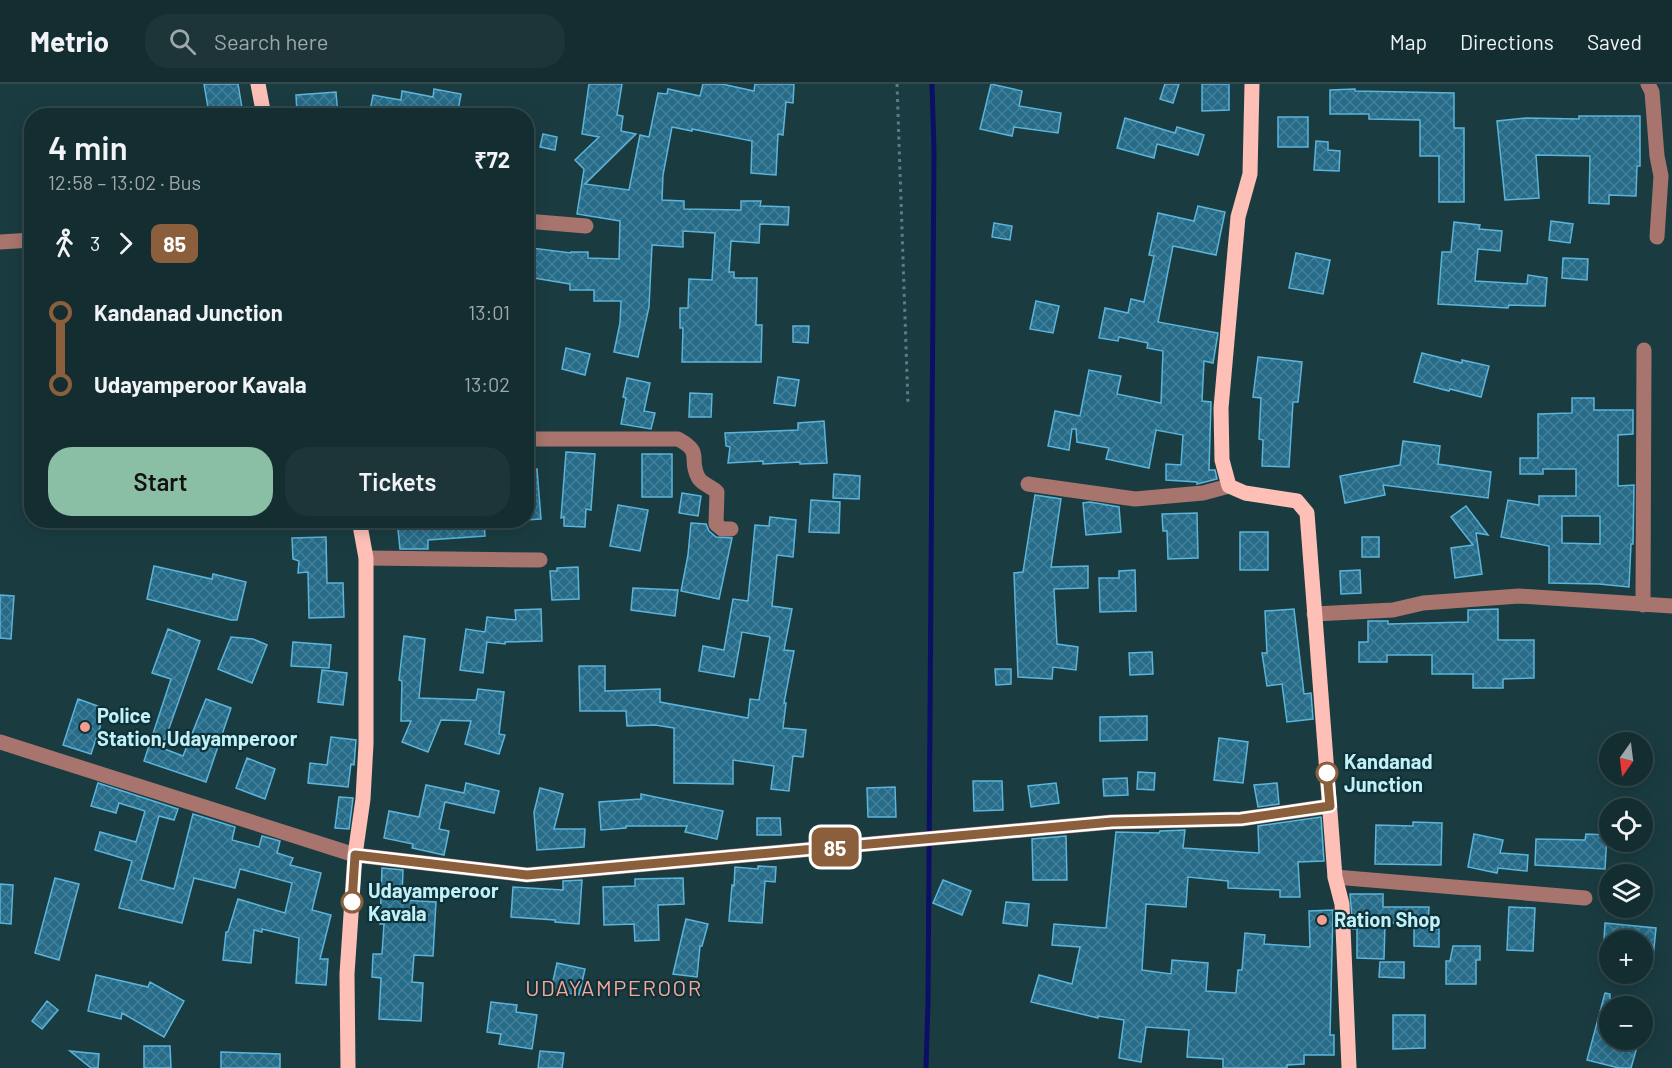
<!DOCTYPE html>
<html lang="en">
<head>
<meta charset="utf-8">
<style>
	:root { --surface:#142d31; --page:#1d3539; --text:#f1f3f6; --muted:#9da8ab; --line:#33494d; --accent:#8abfa5 }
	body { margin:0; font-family:Barlow,sans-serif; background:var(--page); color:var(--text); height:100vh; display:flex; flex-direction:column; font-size:22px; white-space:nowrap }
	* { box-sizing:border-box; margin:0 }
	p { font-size:20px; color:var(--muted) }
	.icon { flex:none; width:33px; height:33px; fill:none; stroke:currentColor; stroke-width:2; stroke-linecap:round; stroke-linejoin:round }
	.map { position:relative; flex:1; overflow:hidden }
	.sheet { position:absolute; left:24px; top:24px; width:510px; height:420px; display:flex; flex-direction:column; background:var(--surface); border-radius:24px; box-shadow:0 3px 15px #0003,0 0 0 2px var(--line) }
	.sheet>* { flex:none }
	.badge { padding:0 12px; border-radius:9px; font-size:21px; line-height:39px }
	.needle { width:39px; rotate:194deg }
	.fabs { position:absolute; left:1599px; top:648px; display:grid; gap:12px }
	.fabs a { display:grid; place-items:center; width:54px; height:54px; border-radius:50%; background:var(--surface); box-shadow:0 3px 15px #0003,0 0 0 2px var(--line); font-size:30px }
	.map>.badge { position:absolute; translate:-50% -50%; box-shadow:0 0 0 3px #fff }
	.legs { display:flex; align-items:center; gap:9px; height:66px; padding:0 24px; font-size:20px }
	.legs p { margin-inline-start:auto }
	.summary { display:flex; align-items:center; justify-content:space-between; height:102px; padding:0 24px }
	h1 { font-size:33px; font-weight:600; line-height:45px }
	.button { display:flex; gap:12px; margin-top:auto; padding:12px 24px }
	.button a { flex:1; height:69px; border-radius:24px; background:var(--accent); color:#111; font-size:24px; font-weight:600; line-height:69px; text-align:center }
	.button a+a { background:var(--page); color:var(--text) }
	ul { padding:0 24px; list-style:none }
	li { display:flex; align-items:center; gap:21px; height:72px; font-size:22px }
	li i { display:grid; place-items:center; width:9px; height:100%; margin:0 8px; background:currentColor }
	li i::after { content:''; width:15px; height:15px; margin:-8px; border:4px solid; border-radius:50%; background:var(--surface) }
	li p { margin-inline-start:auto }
	li:first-child i { background:linear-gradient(#0000 50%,currentColor 0) }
	li:last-child i { background:linear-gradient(currentColor 50%,#0000 0) }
	header { display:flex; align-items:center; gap:36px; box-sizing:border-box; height:84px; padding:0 30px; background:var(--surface); border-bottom:2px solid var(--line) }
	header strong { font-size:28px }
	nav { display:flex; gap:33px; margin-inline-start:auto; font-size:21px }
	.search { width:420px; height:54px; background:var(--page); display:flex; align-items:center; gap:15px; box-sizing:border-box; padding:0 21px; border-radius:24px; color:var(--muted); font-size:22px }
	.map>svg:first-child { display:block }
</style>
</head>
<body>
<header>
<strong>Metrio</strong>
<div class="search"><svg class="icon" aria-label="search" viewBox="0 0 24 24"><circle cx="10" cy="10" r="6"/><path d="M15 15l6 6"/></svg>Search here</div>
<nav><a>Map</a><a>Directions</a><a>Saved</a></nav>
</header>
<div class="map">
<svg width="1672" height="984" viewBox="0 0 1672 984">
	<defs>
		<pattern id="building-cross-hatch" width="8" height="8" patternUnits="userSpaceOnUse" patternTransform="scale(1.5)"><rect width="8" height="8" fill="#266b87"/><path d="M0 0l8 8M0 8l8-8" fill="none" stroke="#448099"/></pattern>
	</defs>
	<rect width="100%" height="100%" fill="#1a3c41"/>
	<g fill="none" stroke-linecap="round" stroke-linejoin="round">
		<path stroke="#0b0f65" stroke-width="5" d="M926 984 928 919 934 67 932 0"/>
	</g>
	<path fill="url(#building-cross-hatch)" stroke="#5cb4db" stroke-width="1.5" fill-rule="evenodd" d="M204 0H238L242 24 209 30Z
		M589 0H622L617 31 623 32 621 47 636 50 585 100 629 106 640 51 649 53 658 9 667 10 668 5 700 12 703 0H722L754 7 755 0H794L793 19 786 18 783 51 778 50 776 91 751 89 752 57 692 45V47L672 43 663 91 662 116 684 117V125L741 126V117H761L760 122 789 123 788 141 760 140 759 159 731 157 729 188H734V194H757L756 241H762L761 278H682L683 244H680V224H688L689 195 712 196 715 149 683 147V163L652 161 649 223 638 273 614 268 620 239 621 217H594V206H570V200L527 193 532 164 571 169V168H588V174L619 175 620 137 577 130 584 85 575 76 599 53 582 50Z
		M991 0 1022 7 1019 22 1061 29 1058 49 1014 43 1012 52 980 45Z
		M1165 0H1179L1173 19 1160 15Z
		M1202 0H1229V26L1202 27Z
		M434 5 461 10 457 32H409L392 29V32H369L373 11 401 16 402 7 433 13Z
		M1355 5V7L1454 9V44H1464V118H1439V72H1420V36L1369 35V30H1330V6Z
		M336 8 338 32H313V29L297 30 296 11Z
		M1579 32H1640V82H1637L1636 112 1609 111V120L1589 119 1590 72 1536 71 1539 114 1505 116 1497 37 1527 34 1579 35Z
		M1278 33H1308V63H1278Z
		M1125 34 1175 49 1177 43 1204 51 1198 71 1157 60 1154 74 1117 64Z
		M543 50 557 53 555 66 540 63Z
		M1316 57 1328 58V66L1340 67 1339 87 1314 86Z
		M1198 122 1225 128 1216 171 1173 162 1158 238 1218 249 1213 279 1204 277 1202 317 1211 318 1209 386H1215L1217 395 1197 400V398L1166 396V380L1181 381 1183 351 1156 346 1149 384 1106 375 1109 364 1077 358 1076 345H1072L1069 366 1048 362 1055 327 1080 332 1089 286 1121 292 1117 310 1161 319 1163 267 1147 264 1148 259 1119 253 1118 257 1099 254 1105 224 1128 229 1131 215 1144 218 1154 172 1149 171 1158 129 1194 137Z
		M1551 137 1573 140 1570 159 1549 156Z
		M1454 138 1480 141 1479 145 1502 147 1500 167 1478 165 1475 197 1527 200 1528 191 1547 194 1545 222 1509 221 1508 224 1438 220 1442 168H1451Z
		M994 139 1012 142 1010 156 992 153Z
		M1296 169 1330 176 1323 210 1289 204Z
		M1563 174 1588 175 1587 196 1562 194Z
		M1036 217 1059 222 1053 249 1030 245Z
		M793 242H809L808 259 793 258Z
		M566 264 590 270 585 291 562 285Z
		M1422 269 1462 279V276L1489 282 1481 313 1450 305 1449 307 1414 298Z
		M1258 273 1302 278 1298 318H1293L1289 383 1262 382 1263 356 1259 355 1261 314 1253 313Z
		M778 293 799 296 795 322 774 319Z
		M627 294 650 299 644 327 655 329 651 345 621 340 626 314 623 313Z
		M690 309 712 310 711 333H689Z
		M1572 314H1594V326H1633V350L1618 351V402L1634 401 1633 460H1631L1629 503 1599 500 1549 499V462L1501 453 1508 416 1539 421V412H1576V385H1543V390H1520V374H1538V330L1572 329ZM1562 432H1600V460L1562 459Z
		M824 337 827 379 800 380V378L763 380V377L728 379 730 363 726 362 725 349 798 346V339Z
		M1403 357 1440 362 1438 380 1491 388 1488 414 1383 401 1385 411 1345 419 1340 392 1400 381Z
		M566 368 595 370 591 426 586 425 585 443 564 442V433L561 434Z
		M642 370H672V413H642Z
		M537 385 541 435 526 436V386Z
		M834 390 860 392 859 415 833 414Z
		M682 409 701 412 698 432 679 429Z
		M1035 411 1061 415 1051 483 1088 482V504L1054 505 1057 560 1078 563 1076 586 1053 583 1052 595 1018 593 1014 489 1023 488Z
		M811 416 840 418 839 449 809 448Z
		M1090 418 1119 423 1121 448 1086 451 1083 419Z
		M618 421 648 426 640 467 610 462Z
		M1466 422 1488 451 1476 449 1482 490 1455 494 1451 464 1473 461 1451 433Z
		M1197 429 1198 474 1168 475 1167 447H1163L1162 430Z
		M770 433 796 436 793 473 777 471 772 522 792 525 784 566 794 567 784 619H786L783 644 806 646 803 673 793 672 789 707 771 705 774 682 733 676V700L674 699V644L655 641 627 642 626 627H580L579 582H605V607L660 605V618L748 634 750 615 759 616 770 553 742 548 734 593 699 587 703 562 724 566 733 515 748 517 755 441 769 442Z
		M397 436H484L485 452 428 456V465H400Z
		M691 439 706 440 709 447 716 453 732 454 719 515 681 507 688 471Z
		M1240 448H1268V486H1240Z
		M326 453 327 499H343L344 533 309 534 308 488 298 489 299 477 293 475 292 454Z
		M1362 453H1379V473H1362Z
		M154 482 212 495 213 490 246 498 237 536H231L147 515Z
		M578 483 579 515 552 516 550 487H557V484Z
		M1135 486 1136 527 1100 528 1099 494H1119V487Z
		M1360 486 1361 509 1341 510 1340 487Z
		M633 504 678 506 675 532 631 526Z
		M0 511 14 512 11 555 0 554Z
		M541 525 542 557 505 558V560L487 558 483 589 460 586 466 545 485 548 487 533 516 536 515 526Z
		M1294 525 1304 610 1311 609 1313 635 1287 638 1282 600 1267 602 1262 569H1267L1265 527Z
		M1498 525V556H1534V594L1503 595V604H1473V590H1432V571H1387V578H1359V558H1368V537H1388V540L1468 538V526Z
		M168 545 200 557 162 664 183 672 206 615 231 624 206 698 144 677 171 595 152 589Z
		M404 552 425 555 419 614 476 616 478 605 504 608 499 650 505 651 499 670 465 660 471 637 441 636 428 668 402 658 411 637H401L402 597 399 596Z
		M231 553 253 555 267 561 252 599 218 585Z
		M293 558 331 561 329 584 291 582Z
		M1152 568 1153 590 1130 591 1129 569Z
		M995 585H1011V600L996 601Z
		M322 586 347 589 343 621 318 618Z
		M78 615 106 625 91 670 63 661Z
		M1147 632V656L1100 657V633Z
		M331 653 356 656 354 681 351 680 348 703 308 699 310 679 327 681Z
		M1219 654 1248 658 1243 699 1214 696Z
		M247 674 275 685 265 715 236 704Z
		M1138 688 1155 689 1154 706 1137 705Z
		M1127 694 1128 711 1104 712 1103 695Z
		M973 697H1002L1003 726 974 727Z
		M98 699 178 725 174 736 159 732 141 796 174 805 193 730 235 743 232 756 259 763 262 752 280 757 277 769 293 774 290 781 321 789 312 826 331 831 320 875H328L326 901 296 899 299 854 262 845V848L254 846 251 879 223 876 226 848H228L238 815 285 829 292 799 240 785 235 804 194 794 182 839 119 824 132 777 95 766 100 748 136 758 145 727 119 719 116 729 91 722Z
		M466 699 499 707 494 729 445 718 439 745 449 747 444 771 412 764 413 760 384 754 389 727 419 733 426 701 464 709Z
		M1056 699 1059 719 1031 723 1028 702Z
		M1277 699 1279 720 1258 723 1254 701Z
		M895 703 896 733H868L867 704Z
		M540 704 563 710 554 745H585L584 763 537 766 534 728Z
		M641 710 723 727 717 755 685 748 687 742H626V744L601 746 599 718 641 715Z
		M339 713 353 714 349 745 335 744Z
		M1321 733 1324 777 1298 778 1300 813H1280V806L1228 804V797L1188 793 1186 823 1146 820 1142 886 1171 890 1172 876 1208 879 1206 907 1236 909 1238 886H1242L1245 849 1265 851 1264 860 1310 863 1309 827 1333 826 1330 951H1334V971H1304V980L1287 981V984H1223V975L1187 973 1189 946 1146 943 1141 978 1119 974 1124 936 1098 932V934L1031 918 1039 891 1072 900 1080 863 1052 861 1054 840 1106 844 1116 748 1159 749 1160 747 1185 746 1183 764 1259 769 1258 742Z
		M757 734H780L781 751H757Z
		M1413 738 1442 739 1441 781 1375 780 1376 741 1413 742Z
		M1474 750 1503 756 1500 769 1528 771 1527 787 1498 784 1497 789 1468 783Z
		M1586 750 1607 751 1605 785 1535 781 1536 755 1585 756Z
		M1066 752 1067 796H1033L1032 755Z
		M758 782 776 783 775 798 765 797 762 839 729 837 732 801 734 802 735 783 758 785Z
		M382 784 403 786 402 816 436 818 433 872 414 871 412 898 423 899 421 937 379 935 381 894 372 893 373 870H382L384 840H380Z
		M55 794 79 800 59 876 35 869Z
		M683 794 684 820 658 821 659 856 635 857 634 840 604 841 603 803 635 802V795Z
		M582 796 579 840 555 838V836L511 833 513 803 563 806V797Z
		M943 796 971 807 962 831 933 819Z
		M0 800 13 801 11 840 0 839Z
		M1350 810H1383V823H1429L1428 844 1439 845V863L1414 862V839H1385L1384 875 1357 874V845H1353Z
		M1006 818 1029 820 1027 842 1003 839Z
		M1509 823 1535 824 1533 867 1507 866Z
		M686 835 708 840 702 862H700L697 893 673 890Z
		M1605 839 1656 844 1652 884H1642V856H1604Z
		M1453 862H1480V876H1476V900H1446V877H1450Z
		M1380 878H1404V894L1379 893Z
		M557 879 585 885 579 911 551 906Z
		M96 891 148 903 150 898 184 917 164 953 122 929 121 935 88 927Z
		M1605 909 1610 910V956H1639L1631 984H1619L1587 976Z
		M47 917 58 926 42 945 32 937Z
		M491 918 517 921 516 928 537 931 532 965 499 960 501 950 487 948Z
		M1393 931H1425V964L1393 965Z
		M144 962H170L171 984H144Z
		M70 967 99 970 98 984H91Z
		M540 967 564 969 562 984H538Z
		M221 968 280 970V984H221Z"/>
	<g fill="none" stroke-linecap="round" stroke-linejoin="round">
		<path stroke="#587f85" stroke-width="3" stroke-dasharray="3 4.5" stroke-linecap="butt" d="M897 0 908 320"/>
		<path stroke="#a7756e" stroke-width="15" d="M1648 0 1652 8 1657 72 1661 92 1657 153
			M526 137 586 142
			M0 158 32 156
			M526 355H678C704 369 688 374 698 393 701 400 711 402 717 408L716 440 722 445H731
			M1028 400 1135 415 1203 409 1229 402
			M366 474 540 476
			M1643 521 1644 266
			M1314 530 1393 526 1423 519 1519 512 1672 522
			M0 658 355 771 527 791 1112 738 1241 735 1330 722
			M1335 793 1585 814"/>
		<path stroke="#fec0b6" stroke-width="15" d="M258 0 264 32
			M1252 0 1250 90 1238 133 1221 324 1222 376 1229 402 1245 409 1297 417 1307 429 1335 793 1342 820 1349 984
			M348 984 347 890 355 771 363 715 366 660V474L359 436"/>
	</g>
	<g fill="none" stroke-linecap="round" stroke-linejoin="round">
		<defs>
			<path id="line-1" d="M352 818 355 771 527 791 1112 738 1241 735 1330 722 1327 689"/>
		</defs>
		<use href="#line-1" stroke="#fff" stroke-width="14"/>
		<use href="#line-1" stroke="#8b5e3c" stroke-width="9"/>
	</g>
	<g fill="#f59d90" stroke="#0f3137" stroke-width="2">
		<circle cx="85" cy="643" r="6"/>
		<circle cx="1322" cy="836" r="6"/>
	</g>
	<g fill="#fff" stroke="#8b5e3c" stroke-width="3">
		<circle cx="1327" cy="689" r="10"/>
		<circle cx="352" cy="818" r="10"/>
	</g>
	<g text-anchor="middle" stroke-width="4.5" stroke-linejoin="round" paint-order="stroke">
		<g font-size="20" font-weight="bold" fill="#c0f0f8" stroke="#0f3137" text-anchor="start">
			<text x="97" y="639">Police<tspan x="97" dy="23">Station,Udayamperoor</tspan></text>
			<text x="1334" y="843">Ration Shop</text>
		</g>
		<g font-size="20" font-weight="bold" fill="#c0f0f8" stroke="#0f3137" text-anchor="start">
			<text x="1344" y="685">Kandanad<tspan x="1344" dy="23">Junction</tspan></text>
			<text x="368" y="814">Udayamperoor<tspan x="368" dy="23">Kavala</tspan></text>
		</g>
		<g font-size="22" letter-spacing="1.5" fill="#f9a79b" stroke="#0f3137">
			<text x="614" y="912">UDAYAMPEROOR</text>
		</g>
	</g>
</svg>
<div class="fabs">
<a><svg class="needle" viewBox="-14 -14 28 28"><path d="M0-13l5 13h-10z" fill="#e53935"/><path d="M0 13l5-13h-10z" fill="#9da8ab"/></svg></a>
<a><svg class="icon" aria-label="locate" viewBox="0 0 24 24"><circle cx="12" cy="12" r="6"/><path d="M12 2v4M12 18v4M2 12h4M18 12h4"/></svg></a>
<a><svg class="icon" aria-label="layers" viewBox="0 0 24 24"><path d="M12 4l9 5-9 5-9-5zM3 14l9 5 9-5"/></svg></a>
<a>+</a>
<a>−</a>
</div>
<b class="badge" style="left:835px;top:763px;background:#8b5e3c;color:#fff">85</b>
<section class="sheet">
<div class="summary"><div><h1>4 min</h1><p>12:58 – 13:02 · Bus</p></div><b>₹72</b></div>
<div class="legs"><svg class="icon" aria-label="walk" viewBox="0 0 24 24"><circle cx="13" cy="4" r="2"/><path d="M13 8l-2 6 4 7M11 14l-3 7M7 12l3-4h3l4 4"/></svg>3<svg class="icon" aria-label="forward" viewBox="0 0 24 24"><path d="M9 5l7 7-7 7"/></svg><b class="badge" style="background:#8b5e3c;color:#fff">85</b></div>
<ul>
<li><i style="color:#8b5e3c"></i><b>Kandanad Junction</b><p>13:01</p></li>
<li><i style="color:#8b5e3c"></i><b>Udayamperoor Kavala</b><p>13:02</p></li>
</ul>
<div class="button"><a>Start</a><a>Tickets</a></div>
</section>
</div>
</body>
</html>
